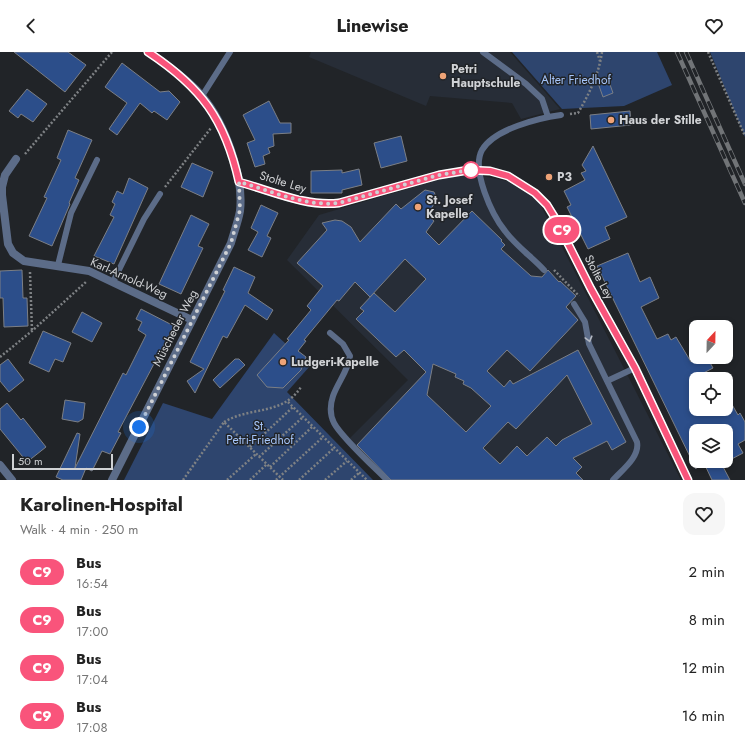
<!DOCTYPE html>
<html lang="en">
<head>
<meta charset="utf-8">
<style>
	:root { --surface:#fff; --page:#f6f6f6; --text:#222; --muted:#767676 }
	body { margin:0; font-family:Jost,sans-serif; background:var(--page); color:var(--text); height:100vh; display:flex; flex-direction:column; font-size:15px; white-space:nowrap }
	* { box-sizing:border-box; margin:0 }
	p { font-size:13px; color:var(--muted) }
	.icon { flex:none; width:22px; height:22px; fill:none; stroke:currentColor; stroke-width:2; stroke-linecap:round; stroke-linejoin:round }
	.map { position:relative; height:428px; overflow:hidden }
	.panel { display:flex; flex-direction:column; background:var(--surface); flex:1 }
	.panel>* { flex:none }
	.badge { padding:0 8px; border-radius:13px; font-size:14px; line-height:26px }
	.needle { width:26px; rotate:22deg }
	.fabs { position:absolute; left:689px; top:268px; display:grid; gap:8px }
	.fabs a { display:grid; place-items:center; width:44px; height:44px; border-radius:8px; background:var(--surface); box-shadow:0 2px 6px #0003; font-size:20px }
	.scale { position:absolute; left:12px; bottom:10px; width:101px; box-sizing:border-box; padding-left:4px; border:2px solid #d0d2d5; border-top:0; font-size:11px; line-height:14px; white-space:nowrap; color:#d0d2d5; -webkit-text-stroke:3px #212428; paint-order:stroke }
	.you { position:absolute; width:20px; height:20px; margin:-10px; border:3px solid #fff; border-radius:50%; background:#1a73e8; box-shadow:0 0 0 6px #1a73e833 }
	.map>.badge { position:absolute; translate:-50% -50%; box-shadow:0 0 0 2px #fff }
	.round { display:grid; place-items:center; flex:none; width:42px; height:42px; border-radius:12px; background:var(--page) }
	.overview { display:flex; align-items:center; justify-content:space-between; height:68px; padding:0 20px }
	h1 { font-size:19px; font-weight:700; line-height:30px }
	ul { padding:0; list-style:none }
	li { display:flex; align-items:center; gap:12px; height:48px; padding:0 20px }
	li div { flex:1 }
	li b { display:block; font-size:15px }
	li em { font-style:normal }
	li .badge { min-width:44px; font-weight:700; text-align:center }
	header { display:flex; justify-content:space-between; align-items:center; height:52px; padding:0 20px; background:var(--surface); font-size:18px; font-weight:700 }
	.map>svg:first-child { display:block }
</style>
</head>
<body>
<header><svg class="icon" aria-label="back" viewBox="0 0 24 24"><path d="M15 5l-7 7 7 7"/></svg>Linewise<svg class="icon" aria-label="heart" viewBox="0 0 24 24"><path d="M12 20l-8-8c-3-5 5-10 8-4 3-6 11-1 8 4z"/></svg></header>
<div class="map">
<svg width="745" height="428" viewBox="0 0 745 428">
	<rect width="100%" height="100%" fill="#212428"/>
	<path fill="#272d37" d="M311 0H510L560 57 521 67 512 51 430 44 426 54 309 5Z
		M477 123 507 129 538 148 681 428H383L347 389 408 328 287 208 319 163 448 125Z"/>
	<path fill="#2e456e" d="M512 0H657L672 33 624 54 562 57Z
		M710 0H745V85Z
		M274 281 310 314 287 340 373 428H124L163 351 212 367Z"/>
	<path fill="#2c4e8a" stroke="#7c7f85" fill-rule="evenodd" d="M14 0H68L86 13 65 40Z
		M122 11 160 40 169 39 180 50 167 68 154 59 152 61 140 51 117 83 109 77 127 51 105 35Z
		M608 27 613 41 603 45 598 31Z
		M27 37 47 52 33 70 21 62 18 66 9 59Z
		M269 49 280 71H291V81L273 82 274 94 268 96 270 101 263 104 265 112 255 115 247 91 255 88 243 63Z
		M630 59 631 73 591 77 590 63Z
		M68 78 92 88 75 126 79 128 69 151 70 152 52 194 29 184 47 146 44 145 61 108 57 106Z
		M401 84 407 109 381 116 374 91Z
		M593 94 627 165 605 175 610 187 588 197 567 155 571 153 564 139 585 128 581 121 586 119 582 113Z
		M192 111 213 120 203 145 181 135Z
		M359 117 362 133 342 138V141H311V119L342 118V121Z
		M129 126 148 136 114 212 94 204 114 165 110 163 115 152 112 150 117 139 123 142Z
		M425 138 434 140 436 145 434 152 427 163 434 169 426 180 439 193 472 159 502 188 501 189 505 193 501 197 531 224 542 225 548 218 559 230 560 229 576 244 566 255 578 268 530 319 507 298 487 319 504 335 510 328 513 332 578 298 626 390 612 398 607 389 573 406 582 415 576 421 583 428H391L357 393 426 320 404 298 396 305 356 267 364 259 360 256 374 241 395 260 426 227 405 207 370 245 355 230 339 249 337 248 304 288 306 289 298 299 306 305 301 318 283 336 267 335 257 323 289 288 287 287 311 258 307 254 323 234 297 211 327 178 322 171 335 168 342 169 351 175 360 190 396 152 401 157ZM433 312 456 322 455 325 464 329 463 332 471 336 491 354 466 380 427 343ZM567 323 592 372 562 388 556 394 547 385 527 404 517 394 500 412 483 396 508 370 516 377Z
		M261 153 278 161 267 184 271 186 262 205 248 198 258 180 251 176Z
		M191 163 209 172 198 194 203 196 181 242 159 232Z
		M628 201 640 230 650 225 659 246 641 255 657 287 668 282 671 288 676 285 691 310 701 305H707L713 316 690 328 696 336V357H726V342L738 363 740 361 745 370V388L738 392 743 401 726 410V379H714L712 375 704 379H696V417L597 214Z
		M234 215 255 225 248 241 273 258 267 268 245 253 227 286 223 284 195 341 187 329 204 317 190 310 225 239 223 238Z
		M22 218 23 246H27L28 274 4 275 3 246H0V219Z
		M141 257 174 274 118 380 121 381 110 402 102 399 92 419 86 416 81 428H63L56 425 77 381 80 382 75 416 123 321 126 323 146 283 138 278 142 270 136 267Z
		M82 260 102 271 92 290 72 280Z
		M43 279 71 291 63 310 55 307 49 320 29 311Z
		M8 307 24 328 9 340 0 329V313Z
		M235 307H239L245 313 220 336 213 328Z
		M65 348 85 351 83 367 78 370 62 367Z
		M7 351 21 368 23 366 46 395 27 410 0 377V357Z
		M703 409H720L730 428H712Z"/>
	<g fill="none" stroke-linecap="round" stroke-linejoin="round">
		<path stroke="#7e8184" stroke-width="2.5" stroke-dasharray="2 2" stroke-linecap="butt" d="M597 0 600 9
			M708 0 745 84
			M570 62 578 61C589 42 599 22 602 0
			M25 102 112 0
			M165 135 211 76
			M554 218 579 244
			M30 220 32 279
			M0 305 32 279 87 229
			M288 350 367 428
			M224 370C251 354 282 364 301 335
			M250 395 293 355
			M259 405 303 365
			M270 415 312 375
			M183 428 224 370 283 428
			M227 428 256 402
			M250 428 267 412
			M276 428 323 385
			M299 428 334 396
			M325 428 347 409
			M351 428 359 421"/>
		<path stroke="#5c6c88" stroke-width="6" d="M483 0 526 32 542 47 548 65
			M202 44 230 0
			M58 213 71 161 97 108
			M544 218C532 205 516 194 505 179 492 163 471 118 482 98 494 77 539 66 561 63
			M113 230 144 167 160 142
			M574 252 585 270 589 292 607 329 635 316
			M330 281 343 292 350 304C348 319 338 330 333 344 330 353 330 363 334 371 342 386 374 415 387 428
			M607 329 637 390C640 405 622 418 613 428"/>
		<path stroke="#5c6c88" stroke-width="8" d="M16 107 5 123 2 135V143L8 192 13 201 24 209 89 219 192 268
			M239 130C272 139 305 155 339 151L439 123 469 118 490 119 508 124 535 141 547 153 555 165 591 237 635 316 688 428
			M0 413 12 428
			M112 428 231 191C234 180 238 170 240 159 244 124 225 71 202 44 187 27 167 13 148 0"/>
		<defs>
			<path id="rail" d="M677 0 745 151
				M686 0 745 132"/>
		</defs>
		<use href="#rail" stroke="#717477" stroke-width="4.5"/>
		<use href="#rail" stroke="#212428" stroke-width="3" stroke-dasharray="9" stroke-linecap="butt"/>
	</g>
	<defs><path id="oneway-chevron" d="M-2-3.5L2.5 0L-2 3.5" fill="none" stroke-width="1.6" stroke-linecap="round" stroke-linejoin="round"/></defs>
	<use stroke="#b3b8c2" href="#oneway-chevron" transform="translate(589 287) rotate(75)"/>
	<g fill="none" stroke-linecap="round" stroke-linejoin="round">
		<defs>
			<path id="line" d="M148 0C201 35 225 67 239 130 272 139 306 155 339 151L439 123 469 118 490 119 508 124 535 141 547 153 555 166 591 237 635 316 688 428"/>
		</defs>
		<use href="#line" stroke="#fff" stroke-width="9"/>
		<use href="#line" stroke="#f9547b" stroke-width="6"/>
		<path stroke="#d0d2d5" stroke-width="4" stroke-dasharray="0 7.2" d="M139 375 231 191 240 158 239 130C272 139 306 155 339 151L439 123 471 118"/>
	</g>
	<g fill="#efa377" stroke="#212428" stroke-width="1.5">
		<circle cx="443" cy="24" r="4"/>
		<circle cx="611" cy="68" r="4"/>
		<circle cx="549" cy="125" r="4"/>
		<circle cx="418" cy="155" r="4"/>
		<circle cx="283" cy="310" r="4"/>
	</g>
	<circle fill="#fff" stroke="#f9547b" stroke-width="2" cx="471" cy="118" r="8"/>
	<g text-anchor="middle" stroke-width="3" stroke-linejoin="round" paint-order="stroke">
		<g font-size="12" font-weight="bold" fill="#d0d2d5" stroke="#212428" text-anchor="start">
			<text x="451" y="21">Petri<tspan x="451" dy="14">Hauptschule</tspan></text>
			<text x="619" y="72">Haus der Stille</text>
			<text x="557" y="129">P3</text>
			<text x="426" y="152">St. Josef<tspan x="426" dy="14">Kapelle</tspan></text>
			<text x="291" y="314">Ludgeri-Kapelle</text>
		</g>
		<g font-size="12" fill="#a5c4f9" stroke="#212428">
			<text x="576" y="32">Alter Friedhof</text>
			<text x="260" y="378">St.<tspan x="260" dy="14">Petri-Friedhof</tspan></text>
		</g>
		<g font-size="12" fill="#d0d2d5" stroke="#212428">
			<text transform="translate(283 130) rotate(17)" y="4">Stolte Ley</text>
			<text transform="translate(599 225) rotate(62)" y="4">Stolte Ley</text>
			<text transform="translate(129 226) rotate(24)" y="4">Karl-Arnold-Weg</text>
			<text transform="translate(175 276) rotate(-63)" y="4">Müscheder Weg</text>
		</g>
	</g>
</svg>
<div class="fabs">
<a><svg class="needle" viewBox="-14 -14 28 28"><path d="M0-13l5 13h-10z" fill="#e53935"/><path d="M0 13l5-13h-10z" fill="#767676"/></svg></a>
<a><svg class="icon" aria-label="locate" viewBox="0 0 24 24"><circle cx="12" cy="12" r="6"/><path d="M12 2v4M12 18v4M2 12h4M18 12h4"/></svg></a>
<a><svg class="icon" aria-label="layers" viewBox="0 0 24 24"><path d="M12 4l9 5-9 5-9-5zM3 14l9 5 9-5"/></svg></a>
</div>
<div class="scale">50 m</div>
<div class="you" style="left:139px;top:375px"></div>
<b class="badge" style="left:562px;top:178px;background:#f9547b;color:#fff">C9</b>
</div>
<section class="panel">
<div class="overview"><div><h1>Karolinen-Hospital</h1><p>Walk · 4 min · 250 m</p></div><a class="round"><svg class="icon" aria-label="heart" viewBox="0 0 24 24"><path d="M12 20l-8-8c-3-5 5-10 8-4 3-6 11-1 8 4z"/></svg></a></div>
<ul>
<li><span class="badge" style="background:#f9547b;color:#fff">C9</span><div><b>Bus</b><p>16:54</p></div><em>2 min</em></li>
<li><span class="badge" style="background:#f9547b;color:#fff">C9</span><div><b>Bus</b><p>17:00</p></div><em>8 min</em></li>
<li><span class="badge" style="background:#f9547b;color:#fff">C9</span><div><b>Bus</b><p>17:04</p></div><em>12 min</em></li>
<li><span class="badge" style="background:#f9547b;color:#fff">C9</span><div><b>Bus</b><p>17:08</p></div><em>16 min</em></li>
</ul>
</section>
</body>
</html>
